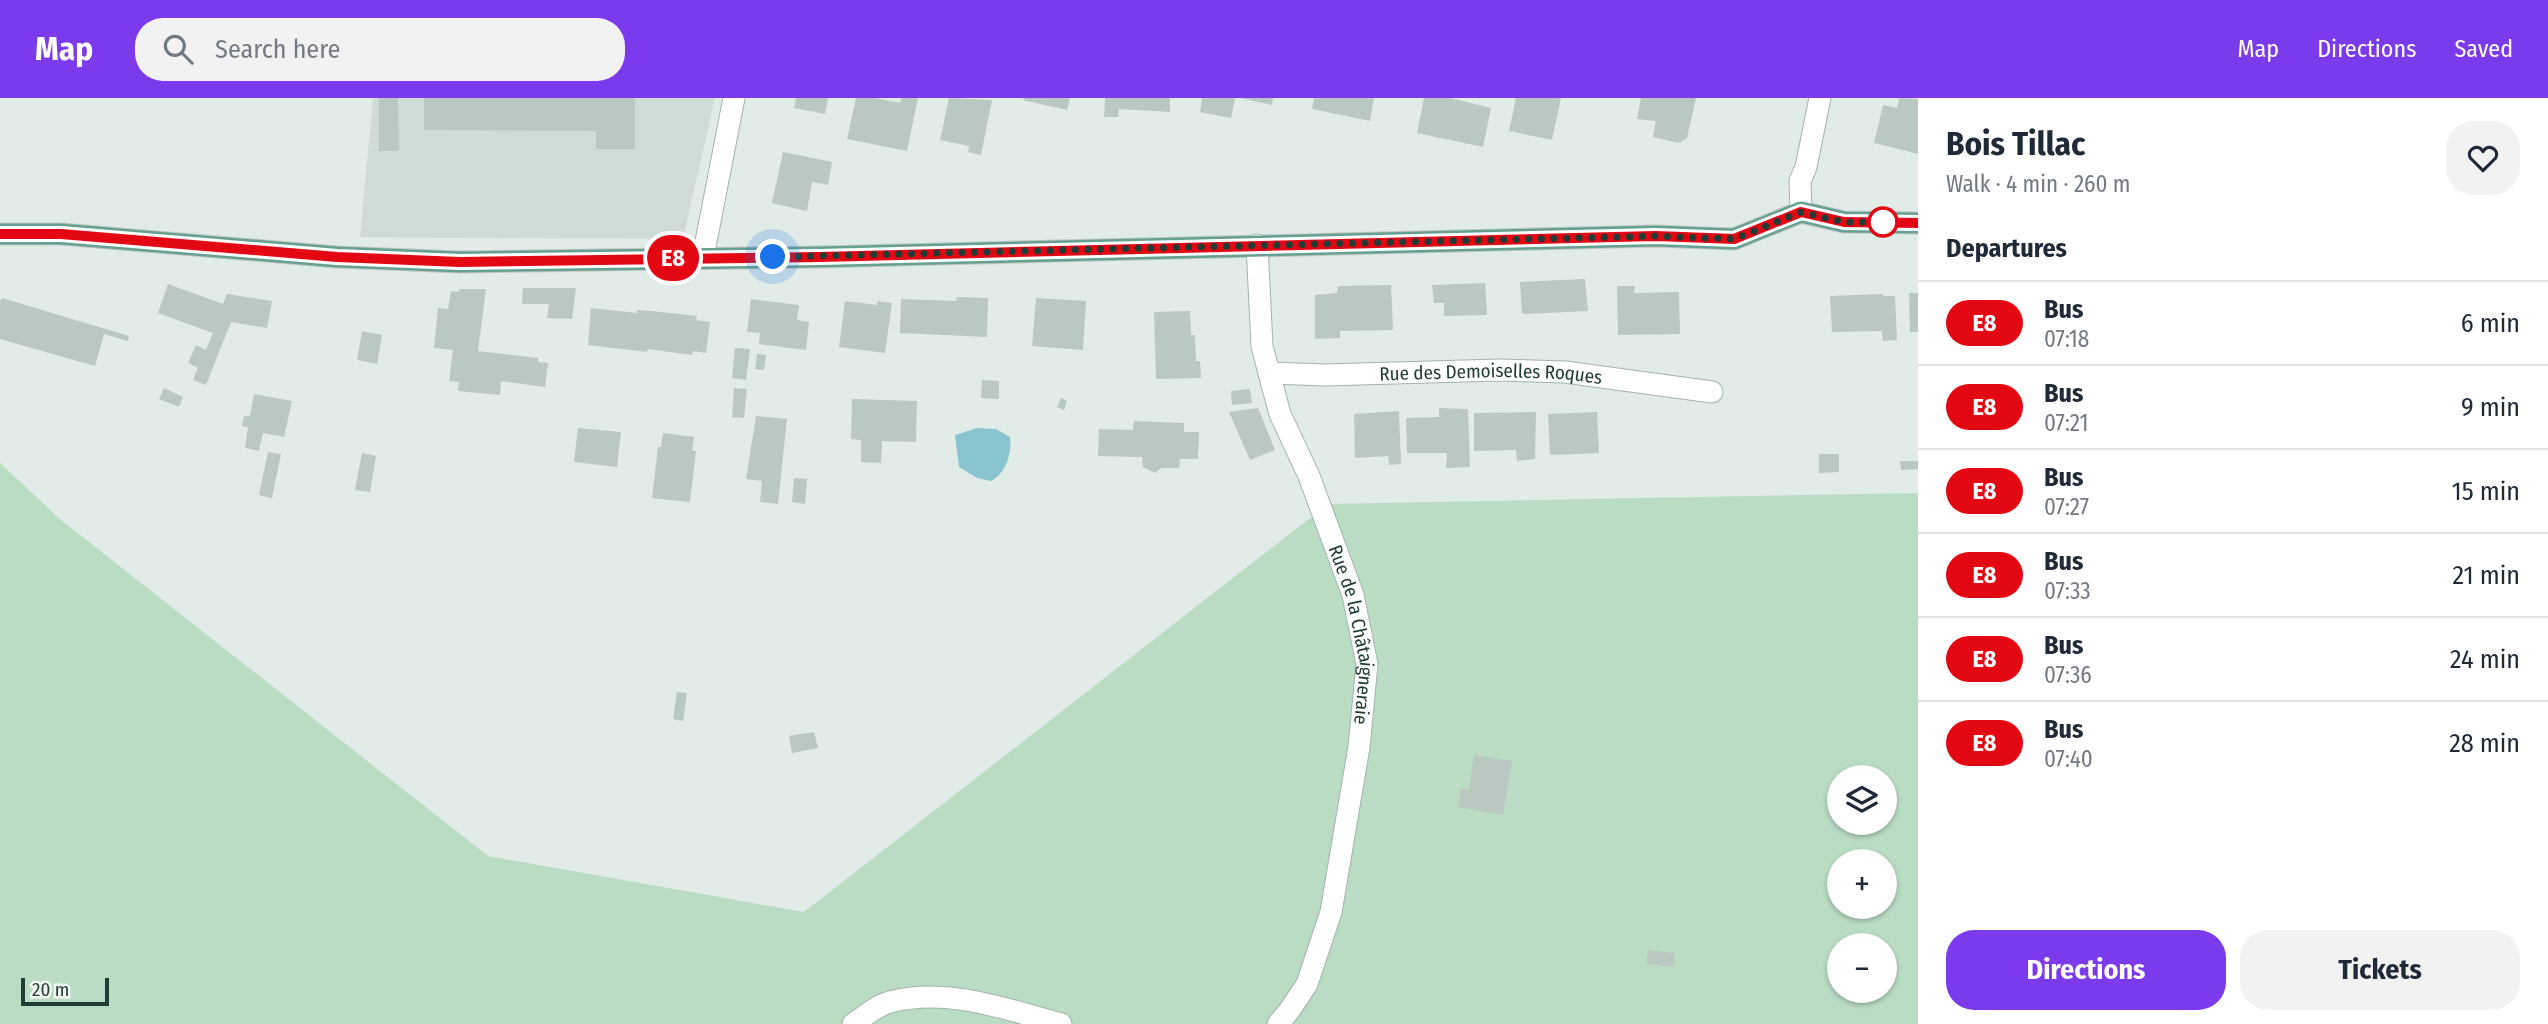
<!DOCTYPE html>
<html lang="en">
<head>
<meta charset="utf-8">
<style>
	:root { --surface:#fff; --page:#f2f2f3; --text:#1f2937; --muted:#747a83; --line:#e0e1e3; --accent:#7c3aed }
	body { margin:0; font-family:"Fira Sans Condensed",sans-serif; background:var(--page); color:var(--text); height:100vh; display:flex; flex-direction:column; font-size:26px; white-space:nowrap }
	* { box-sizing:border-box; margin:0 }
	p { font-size:23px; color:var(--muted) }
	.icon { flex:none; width:38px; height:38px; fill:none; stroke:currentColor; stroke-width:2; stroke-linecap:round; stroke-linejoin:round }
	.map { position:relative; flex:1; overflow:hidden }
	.panel { display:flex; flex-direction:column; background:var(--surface); width:630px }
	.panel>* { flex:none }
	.badge { padding:0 14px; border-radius:23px; font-size:24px; line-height:46px }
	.fabs { position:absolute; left:1827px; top:667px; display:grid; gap:14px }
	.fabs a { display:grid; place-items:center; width:70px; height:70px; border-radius:50%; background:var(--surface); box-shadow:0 2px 5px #0004; font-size:35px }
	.scale { position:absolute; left:21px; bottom:18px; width:88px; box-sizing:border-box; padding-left:7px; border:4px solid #213c35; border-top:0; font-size:19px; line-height:24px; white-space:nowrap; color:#213c35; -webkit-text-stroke:5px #f1f8f4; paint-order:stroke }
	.you { position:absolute; width:35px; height:35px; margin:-18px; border:5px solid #fff; border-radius:50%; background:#1a73e8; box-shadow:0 0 0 10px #1a73e833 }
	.map>.badge { position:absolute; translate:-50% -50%; box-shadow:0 0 0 4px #fff }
	h2 { padding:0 28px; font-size:26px; line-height:63px }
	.round { display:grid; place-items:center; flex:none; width:74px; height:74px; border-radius:28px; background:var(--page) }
	.head { display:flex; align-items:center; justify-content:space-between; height:119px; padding:0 28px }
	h1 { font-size:33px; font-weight:700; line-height:52px }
	.primary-button { display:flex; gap:14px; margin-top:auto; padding:14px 28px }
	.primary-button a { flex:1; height:80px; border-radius:28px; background:var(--accent); color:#fff; font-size:28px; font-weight:700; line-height:80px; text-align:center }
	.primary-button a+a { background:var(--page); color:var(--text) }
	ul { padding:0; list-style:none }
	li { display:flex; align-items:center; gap:21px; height:84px; padding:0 28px; border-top:2px solid var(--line) }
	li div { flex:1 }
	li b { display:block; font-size:26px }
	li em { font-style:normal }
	li .badge { min-width:77px; font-weight:700; text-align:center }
	header { display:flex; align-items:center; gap:42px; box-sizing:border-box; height:98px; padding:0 35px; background:var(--accent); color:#fff }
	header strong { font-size:33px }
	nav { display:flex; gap:38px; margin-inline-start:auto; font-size:24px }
	.search { width:490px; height:63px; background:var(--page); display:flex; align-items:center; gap:18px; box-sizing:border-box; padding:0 24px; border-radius:28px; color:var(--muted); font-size:26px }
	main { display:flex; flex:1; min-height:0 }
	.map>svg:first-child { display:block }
</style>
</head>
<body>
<header>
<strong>Map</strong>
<div class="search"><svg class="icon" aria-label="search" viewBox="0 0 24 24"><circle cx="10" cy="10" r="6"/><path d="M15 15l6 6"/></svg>Search here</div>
<nav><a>Map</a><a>Directions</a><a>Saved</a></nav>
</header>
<main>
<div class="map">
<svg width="1918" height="926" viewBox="0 0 1918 926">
	<rect width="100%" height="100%" fill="#e1ebe7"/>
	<path fill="#cfdbd6" d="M373 0H715L683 141 360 139Z"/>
	<path fill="#badcc3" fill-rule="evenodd" d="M0 365 61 422 488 758 804 814 1328 406 1918 395V926H0ZM1839 679H1885V724H1839ZM1839 763H1885V808H1839ZM1839 847H1885V892H1839Z"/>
	<path fill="#89c5d0" d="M977 330 996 331 1010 339C1012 356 1006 375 991 383L977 380 959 369 955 337Z"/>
	<path fill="#b9c9c2" d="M379 0H398L399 53H379Z
		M424 0H635V51H596V33L424 32Z
		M796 0H828L825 16 794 10Z
		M856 0H875L900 5 901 0H918L907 53 847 41Z
		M949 0 992 2 981 57 968 54 969 48 940 42Z
		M1024 0H1070L1067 12 1023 2Z
		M1105 0H1170V14L1119 11 1118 19H1104Z
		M1202 0H1235L1231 20 1200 14Z
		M1240 0H1273L1272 7Z
		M1314 0H1374L1370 23 1312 11Z
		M1424 0H1450L1491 10 1483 49 1417 35Z
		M1516 0H1561L1552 42 1509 33Z
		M1641 0H1696L1687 40 1679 45 1653 39 1656 23 1637 21Z
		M1899 0 1918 1V56L1874 45 1883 7 1897 10Z
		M783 54 832 64 828 87 812 84 807 113 772 105Z
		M1585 181 1588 213 1522 216 1520 184Z
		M1485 185 1487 217 1444 218V205H1434L1432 187Z
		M168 186 223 206 227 196 272 203 267 230 231 224 206 287 193 282 198 270 188 265 196 247 206 252 213 235 158 215Z
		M1391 187 1393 232 1340 233V240L1315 241V197L1337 195 1338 188Z
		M1617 188H1635L1634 195 1679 194 1680 236 1618 237Z
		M523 190H576L572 221 547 220 549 206H522Z
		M459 191H486L478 253 538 260V264L548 265 545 289 501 283 500 297 458 293 459 284 449 283 453 252 434 250 438 210 448 211 451 193 459 194Z
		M1909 195H1918V234H1910Z
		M1883 196V198H1895L1897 242 1883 243 1882 233 1832 234 1830 198Z
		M957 199 988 200 987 239 900 235 901 201 956 203Z
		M2 200 129 238 128 243 104 236 95 268 0 241V203Z
		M1036 200 1086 203 1083 252 1032 248Z
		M751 201 799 207 797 222 809 224 806 252 759 246 760 235 747 234Z
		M845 203 877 207V203L892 205 885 255 839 249Z
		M591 210 637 215V212L652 213 697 218 696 222 710 224 706 255 693 253 692 257 648 251 647 254 588 247Z
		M1190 213 1191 237H1195L1196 263H1200L1201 280 1156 281 1154 214Z
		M362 233 382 237 377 266 357 262Z
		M735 250 750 251 746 282 732 280Z
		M757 256 766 257 764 272 755 271Z
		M982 282 999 283V301L981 300Z
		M164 290 183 299 179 309 159 301Z
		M734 290 747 291 744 320 732 319Z
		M1250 291 1252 305 1232 307 1231 293Z
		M254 296 292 303 284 339 263 335 259 353 245 350 248 329 242 328 244 318H250Z
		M1061 300 1067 303 1064 312 1057 309Z
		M852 301 917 303 916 344 882 343 881 365 861 364V342L851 341Z
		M1258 310 1275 352 1250 362 1229 314Z
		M1439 310 1468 311 1470 369 1446 370 1447 355H1407L1406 320 1439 319Z
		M1399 313 1401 366 1389 367 1388 358 1355 360 1354 316Z
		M1536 314 1535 361 1517 363 1516 352 1474 353V315Z
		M1597 314 1599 355 1550 357 1548 316Z
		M756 318 787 321 778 406 760 404 762 383 746 381Z
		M1134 323 1184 325V334H1199L1198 361H1180L1179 370H1161L1155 375 1143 369 1142 359 1098 358 1099 331 1133 332Z
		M578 330 621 334 617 369 574 364Z
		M663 335 694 339 692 353H696L690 404 652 400 658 349H661Z
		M268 354 281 356 272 400 259 397Z
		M362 355 376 358 370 394 355 392Z
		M1819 356H1839V374L1819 375Z
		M1900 363H1918V371L1901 372Z
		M794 380 807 381 805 406 792 404Z
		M677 594 687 595 683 623 673 621Z
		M814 634 818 650 792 655 789 638Z
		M1474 657 1512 663 1503 717 1458 709 1461 690 1469 692Z
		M1648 852 1675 855 1674 869 1646 866Z"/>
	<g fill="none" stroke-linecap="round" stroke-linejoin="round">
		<defs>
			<g id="minor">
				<path d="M1801 114 1800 83 1806 69 1820 0"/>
				<path id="s1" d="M1257 147 1262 248 1269 275 1280 316 1309 378 1353 497 1367 566 1359 649 1331 814 1307 886 1289 913 1278 926"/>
				<path d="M703 159 734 0"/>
				<path id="s2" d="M1269 275 1325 277 1499 272 1565 274 1712 294"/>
				<path d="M853 926C864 919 877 907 890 904 948 889 1005 911 1061 926"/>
			</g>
			<path id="major" d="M0 136H61L337 159 460 164 820 159 1656 138 1734 141 1801 114 1844 124 1918 125"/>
		</defs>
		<use href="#minor" stroke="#a4b3ae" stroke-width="23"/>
		<use href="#major" stroke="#c1c8c6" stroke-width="23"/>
		<use href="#minor" stroke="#fff" stroke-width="21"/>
		<use href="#major" stroke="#66a091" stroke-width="21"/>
	</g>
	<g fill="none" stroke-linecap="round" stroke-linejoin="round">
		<defs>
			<path id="line" d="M0 136H61L337 159 460 164 820 159 1656 138 1734 141 1801 114 1844 124 1918 125"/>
		</defs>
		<use href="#line" stroke="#fff" stroke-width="16"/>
		<use href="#line" stroke="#e30613" stroke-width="10"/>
		<path stroke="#213c35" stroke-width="7" stroke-dasharray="0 12.6" d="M773 159 1656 138 1734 141 1801 114 1844 124H1883"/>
	</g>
	<circle fill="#fff" stroke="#e30613" stroke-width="3.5" cx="1883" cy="124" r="14"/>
	<g text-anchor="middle" stroke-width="7" stroke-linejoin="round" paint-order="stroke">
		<g font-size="19" fill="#213c35" stroke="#f1f8f4">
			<text dy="7" stroke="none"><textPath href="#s2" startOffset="222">Rue des Demoiselles Roques</textPath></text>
			<text dy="7" stroke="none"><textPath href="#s1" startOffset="406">Rue de la Châtaigneraie</textPath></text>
		</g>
	</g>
</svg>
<div class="fabs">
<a><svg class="icon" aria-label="layers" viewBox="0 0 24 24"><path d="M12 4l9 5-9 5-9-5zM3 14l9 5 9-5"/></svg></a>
<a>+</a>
<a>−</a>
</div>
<div class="scale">20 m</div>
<div class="you" style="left:773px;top:159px"></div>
<b class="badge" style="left:673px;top:160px;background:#e30613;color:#fff">E8</b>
</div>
<section class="panel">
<div class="head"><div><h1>Bois Tillac</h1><p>Walk · 4 min · 260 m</p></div><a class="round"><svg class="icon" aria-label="heart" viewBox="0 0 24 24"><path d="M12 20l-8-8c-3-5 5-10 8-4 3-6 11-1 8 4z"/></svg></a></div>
<h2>Departures</h2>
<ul>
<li><span class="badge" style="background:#e30613;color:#fff">E8</span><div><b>Bus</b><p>07:18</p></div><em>6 min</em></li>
<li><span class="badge" style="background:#e30613;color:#fff">E8</span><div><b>Bus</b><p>07:21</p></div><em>9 min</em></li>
<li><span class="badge" style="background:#e30613;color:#fff">E8</span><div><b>Bus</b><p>07:27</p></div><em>15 min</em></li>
<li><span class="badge" style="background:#e30613;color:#fff">E8</span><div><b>Bus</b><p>07:33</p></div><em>21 min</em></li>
<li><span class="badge" style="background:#e30613;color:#fff">E8</span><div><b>Bus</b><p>07:36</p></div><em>24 min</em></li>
<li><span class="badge" style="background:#e30613;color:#fff">E8</span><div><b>Bus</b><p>07:40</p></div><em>28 min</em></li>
</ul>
<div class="primary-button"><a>Directions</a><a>Tickets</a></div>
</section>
</main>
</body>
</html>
